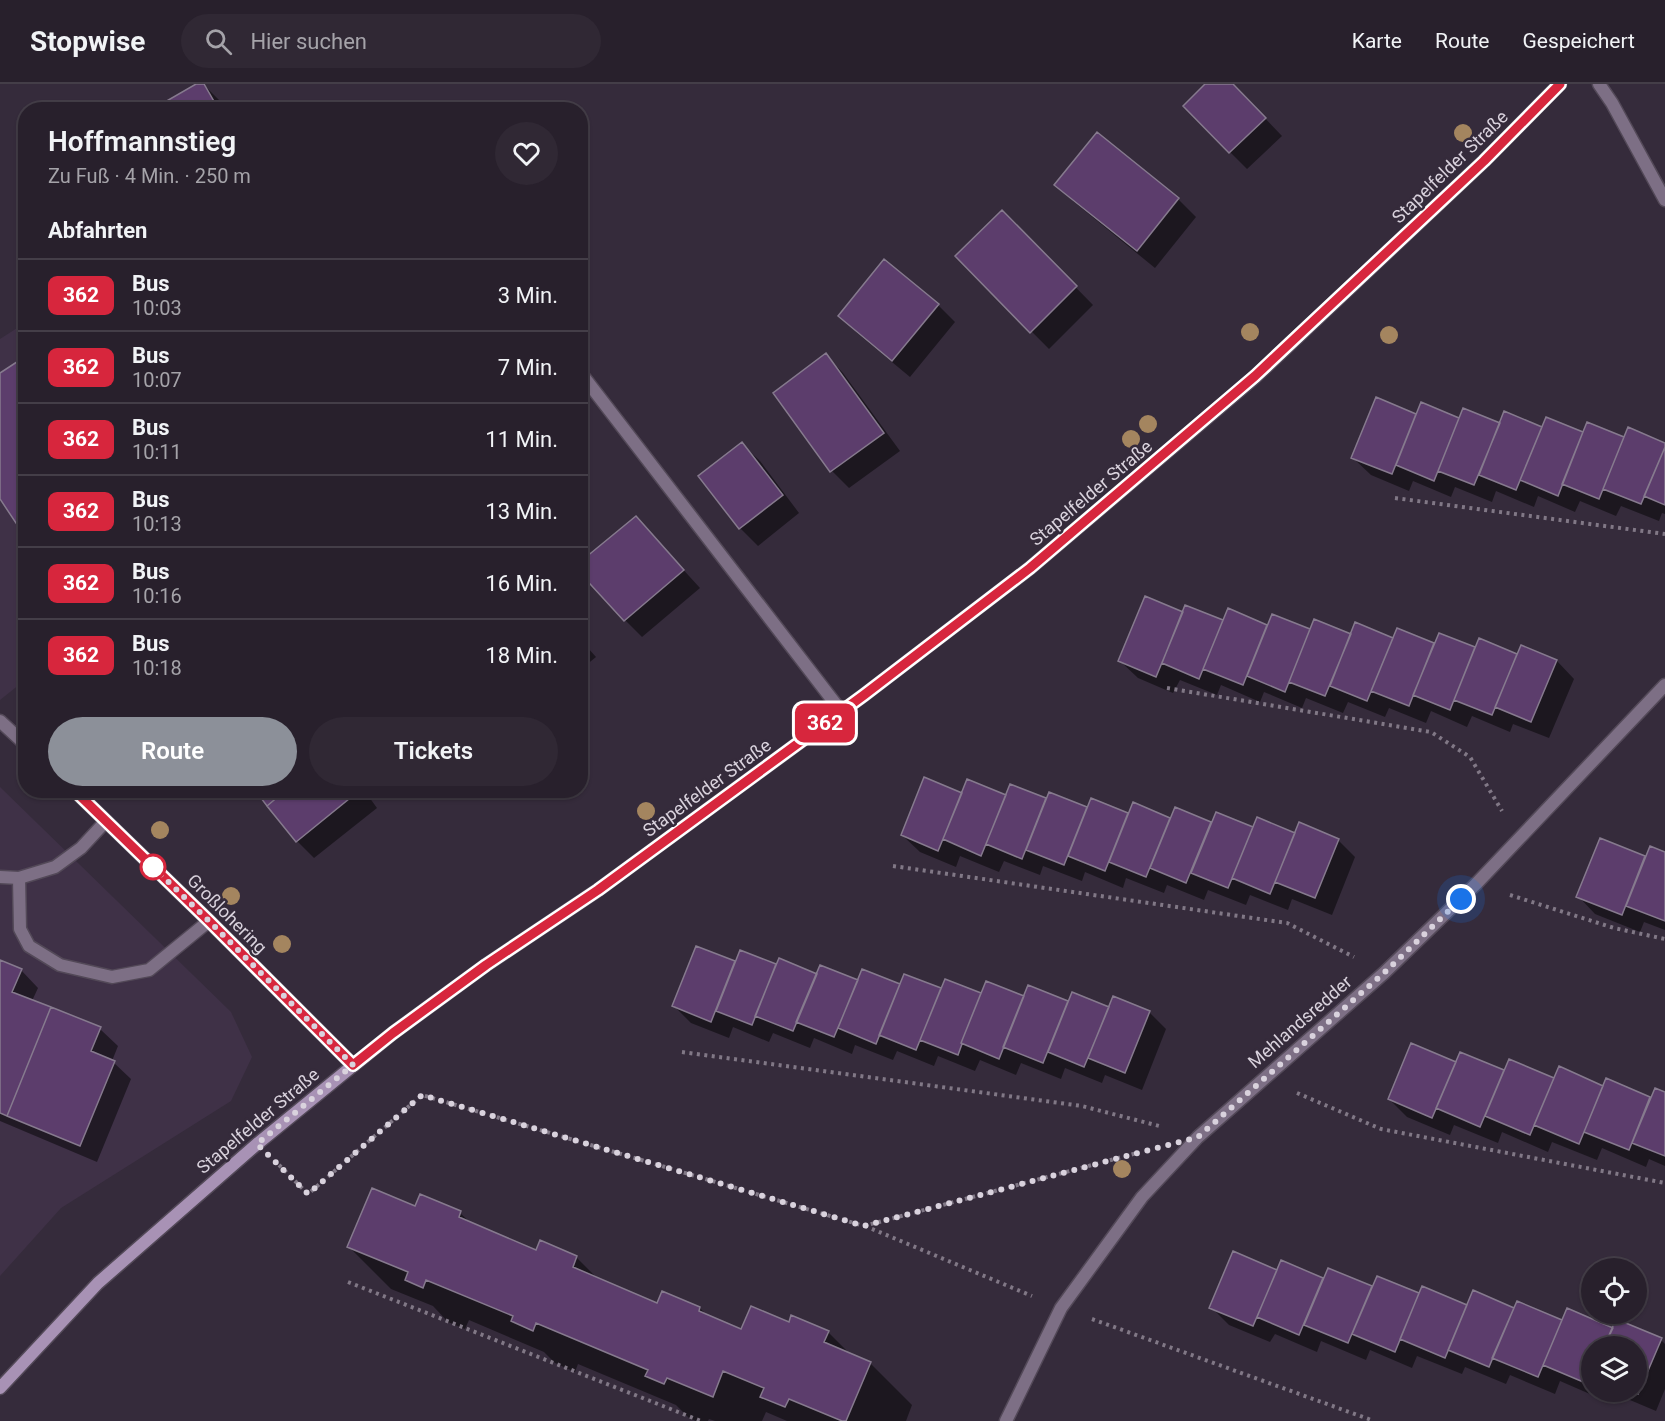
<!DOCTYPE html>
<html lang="de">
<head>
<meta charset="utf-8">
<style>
	:root { --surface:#28202c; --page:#302834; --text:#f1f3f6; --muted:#a5a3a9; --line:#443e48; --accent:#8c9099 }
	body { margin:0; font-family:Roboto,sans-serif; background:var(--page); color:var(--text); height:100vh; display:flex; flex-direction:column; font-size:22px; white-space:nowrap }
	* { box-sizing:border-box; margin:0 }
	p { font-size:20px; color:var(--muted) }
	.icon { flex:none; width:33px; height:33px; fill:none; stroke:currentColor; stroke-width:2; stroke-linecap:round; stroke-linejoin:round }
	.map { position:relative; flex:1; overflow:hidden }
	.panel { position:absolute; left:18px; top:18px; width:570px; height:696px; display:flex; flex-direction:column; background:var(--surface); border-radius:24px; box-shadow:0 2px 4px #0004,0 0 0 2px var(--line) }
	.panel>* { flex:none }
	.badge { padding:0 12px; border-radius:9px; font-size:21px; line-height:39px }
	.tools { position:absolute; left:1581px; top:1174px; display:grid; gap:12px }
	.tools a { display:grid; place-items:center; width:66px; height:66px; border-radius:50%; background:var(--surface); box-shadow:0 2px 4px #0004,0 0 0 2px var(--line); font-size:30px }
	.you { position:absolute; width:30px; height:30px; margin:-15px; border:4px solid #fff; border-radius:50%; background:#1a73e8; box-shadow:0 0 0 9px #1a73e833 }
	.map>.badge { position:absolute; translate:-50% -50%; box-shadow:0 0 0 3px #fff }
	h2 { padding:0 30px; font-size:22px; line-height:54px }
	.round { display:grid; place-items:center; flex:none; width:63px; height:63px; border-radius:32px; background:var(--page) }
	.headline { display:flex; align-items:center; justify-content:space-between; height:102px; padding:0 30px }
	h1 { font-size:28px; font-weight:600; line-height:45px }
	.primary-button { display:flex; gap:12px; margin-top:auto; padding:12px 30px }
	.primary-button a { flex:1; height:69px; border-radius:36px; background:var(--accent); color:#fff; font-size:24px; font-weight:600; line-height:69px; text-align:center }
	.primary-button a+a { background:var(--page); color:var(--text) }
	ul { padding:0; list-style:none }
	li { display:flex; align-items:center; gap:18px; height:72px; padding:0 30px; border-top:2px solid var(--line) }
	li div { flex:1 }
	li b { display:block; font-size:22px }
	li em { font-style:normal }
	li .badge { min-width:66px; font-weight:700; text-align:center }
	header { display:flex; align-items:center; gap:36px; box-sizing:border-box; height:84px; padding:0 30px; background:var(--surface); border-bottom:2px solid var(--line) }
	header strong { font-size:28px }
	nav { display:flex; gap:33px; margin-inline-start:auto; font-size:21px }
	.search { width:420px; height:54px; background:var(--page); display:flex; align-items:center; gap:15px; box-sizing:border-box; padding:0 21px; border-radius:33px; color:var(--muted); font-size:22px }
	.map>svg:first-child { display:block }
</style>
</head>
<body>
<header>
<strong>Stopwise</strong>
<div class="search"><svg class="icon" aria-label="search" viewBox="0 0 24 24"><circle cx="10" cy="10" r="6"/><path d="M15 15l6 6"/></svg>Hier suchen</div>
<nav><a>Karte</a><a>Route</a><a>Gespeichert</a></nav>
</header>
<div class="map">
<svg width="1665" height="1337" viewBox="0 0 1665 1337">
	<rect width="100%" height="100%" fill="#352b3b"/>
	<path fill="#3f3147" d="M25 239V596L0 616V255Z
		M0 703 231 928 252 973 231 1017 61 1124 0 1192Z"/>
	<path fill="#0007" d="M199 0H203L219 16 225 26H155Z
		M1207 0H1232L1282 52 1247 85 1230 68Z
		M1056 101 1178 115 1196 133 1155 184 1074 118Z
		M1002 128 1093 221 1049 265 957 172Z
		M938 221 955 238 910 293 857 249 840 232Z
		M826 271 843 289 900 367 849 404 832 387 775 309Z
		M1377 315 1417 332 1422 320 1460 336 1665 360V430L1662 429 1659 437 1621 422 1616 432 1580 417 1575 428 1538 412 1534 423 1496 407 1492 418 1455 403 1451 413 1413 397 1409 407 1371 391 1353 374Z
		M742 360 760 377 799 429 758 462 740 444 700 392Z
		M636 434 700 504 642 553 625 536Z
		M1186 523 1224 538 1229 526 1268 543 1273 531 1311 547 1394 555 1398 546 1435 561 1439 551 1476 565 1480 556 1518 572 1522 563 1557 577 1574 595 1549 654 1513 640 1510 648 1472 632 1467 643 1431 627 1426 639 1389 624 1385 633 1348 618 1343 629 1306 614 1302 624 1264 608 1260 618 1221 601 1217 611 1180 596 1173 609 1138 594 1120 577 1183 530Z
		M580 555 596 573 580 586Z
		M1011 702 1047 716 1050 710 1088 725 1092 716 1129 731 1134 720 1171 736 1175 725 1212 740 1338 756 1355 773 1332 831 1292 815 1288 826 1250 811 1246 821 1208 806 1204 816 1167 801 1164 809 1126 794 1123 804 1085 788 1082 797 1043 782 1040 791 1004 777 999 788 960 772 956 783 920 768 902 751 962 710 1007 713Z
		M257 706H364L377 724 314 774 297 757Z
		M1601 756 1646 774 1665 769V846L1644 838 1640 848 1595 830 1578 812Z
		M697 864 736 879 741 868 777 882 818 892 859 898 901 902 905 892 942 906 946 897 982 911 1025 914 1029 903 1069 919 1149 928 1166 945 1142 1006 1105 991 1102 999 1065 984 1061 995 1021 979 1016 991 980 976 975 987 938 972 934 982 897 967 893 976 855 961 852 970 814 954 810 964 773 949 769 958 733 943 729 954 691 939 674 922Z
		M0 878 21 886 38 904 32 917 100 945 118 962 112 977 131 995 97 1078 0 1037Z
		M1461 970 1505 988 1604 1004 1607 996 1651 1015 1665 1010V1082L1649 1075 1646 1083 1602 1064 1597 1076 1552 1058 1548 1068 1502 1048 1498 1059 1454 1041 1450 1051 1407 1033 1389 1015 1457 980Z
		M416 1124 460 1129 472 1140 537 1168 576 1173 600 1197 658 1221 700 1224 708 1233 742 1247 790 1240 828 1248 850 1270 870 1279 912 1321 906 1337H787L766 1328 762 1337H715L709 1335 708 1337H696L689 1334 676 1321 578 1280 575 1288 555 1279 544 1268 469 1236 465 1245 448 1238 433 1222 391 1205 349 1163Z
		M1282 1178 1324 1196 1328 1186 1373 1204 1378 1193 1420 1211 1468 1223 1514 1226 1563 1238 1614 1246 1661 1256 1665 1260V1305L1656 1327 1611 1308H1636V1263H1592V1308H1609L1606 1317 1560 1297 1555 1310 1510 1291 1506 1300 1465 1283 1462 1290 1417 1272 1412 1284 1370 1266 1366 1276 1321 1257 1317 1268 1275 1250 1270 1258 1229 1241 1211 1223 1278 1187Z"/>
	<path fill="#5c3d6c" stroke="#867a8e" stroke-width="1.5" d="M196 0H204L219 26H151Z
		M1205 0H1233L1266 34 1229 69 1183 22Z
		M1097 48 1179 114 1137 167 1054 101Z
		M1002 126 1077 202 1030 249 955 172Z
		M884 175 939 220 892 277 838 232Z
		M826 269 884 349 830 388 773 309Z
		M26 272V454L0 415V289Z
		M1376 313 1416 330 1392 390 1351 374Z
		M1421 318 1459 334 1434 397 1396 381Z
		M1463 324 1500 339 1474 401 1438 387Z
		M1504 327 1542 343 1516 406 1479 391Z
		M1546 333 1583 348 1558 412 1520 396Z
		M1587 338 1624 353 1599 415 1562 400Z
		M1628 343 1665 359V363L1641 420 1603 405Z
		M742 358 783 411 739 445 698 392Z
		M1665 363V421L1644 412Z
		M636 432 684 486 624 537 580 489V478Z
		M1145 512 1183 528 1156 593 1118 577Z
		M1185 521 1223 536 1199 595 1162 579Z
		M1228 524 1267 541 1243 601 1203 585Z
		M1272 530 1310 545 1285 608 1247 592Z
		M1314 535 1351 550 1325 612 1289 598Z
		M1355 538 1393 554 1367 617 1330 602Z
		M1397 544 1434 559 1409 622 1371 607Z
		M1439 549 1475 563 1450 626 1413 611Z
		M1479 554 1517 570 1492 631 1454 616Z
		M1521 561 1557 576 1531 638 1495 623Z
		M924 693 962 709 938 767 901 751Z
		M967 695 1006 711 981 772 943 755Z
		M1010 700 1046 714 1022 775 986 760Z
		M255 706H286L267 722Z
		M286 706H360L296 758 267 722Z
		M1049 708 1087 723 1064 781 1026 766Z
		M1091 714 1128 729 1105 787 1068 772Z
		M1133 718 1170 734 1146 793 1109 778Z
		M1175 723 1211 738 1186 799 1150 784Z
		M1216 728 1253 743 1228 804 1191 789Z
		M1257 733 1295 749 1270 810 1232 794Z
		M1299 738 1339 755 1315 814 1275 798Z
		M1600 754 1645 772 1622 831 1576 813Z
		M1650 762 1665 768V837L1626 822Z
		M696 862 735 877 711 938 672 922Z
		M740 866 776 880 752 941 716 927Z
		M779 874 817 890 793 947 755 932Z
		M0 876 22 885 12 908 51 923 7 1032 0 1029Z
		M820 881 858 896 834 953 796 938Z
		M862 885 900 900 876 960 838 944Z
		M904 890 941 904 916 966 879 951Z
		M945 895 981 909 961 959 962 960 958 971 920 956Z
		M986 897 1024 912 999 975 961 959Z
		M1028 901 1068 917 1043 979 1003 963Z
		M1072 908 1109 923 1084 983 1048 968Z
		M1113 912 1150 927 1125 989 1088 974Z
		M51 923 101 943 91 967 115 977 80 1062 7 1032Z
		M1411 959 1456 978 1432 1034 1388 1015Z
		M1460 968 1504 986 1480 1043 1436 1024Z
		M1509 975 1554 994 1530 1051 1485 1032Z
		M1559 982 1603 1002 1579 1060 1534 1041Z
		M1606 994 1650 1013 1629 1066 1584 1048Z
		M1655 1004 1665 1008V1072L1632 1059Z
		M372 1104 415 1122 420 1110 461 1127 459 1133 536 1166 540 1156 577 1172 573 1183 657 1219 662 1207 700 1223 699 1227 741 1245 751 1222 789 1238 791 1231 829 1247 824 1258 871 1278 846 1337H842L789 1315 785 1323 760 1313 764 1304 723 1287 713 1313 667 1294 664 1300 645 1292 648 1286 536 1239 533 1247 511 1237 513 1232 426 1196 423 1204 405 1196 408 1188 347 1163Z
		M1233 1167 1277 1186 1253 1242 1209 1224Z
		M1281 1176 1323 1194 1299 1251 1257 1233Z
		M1328 1184 1372 1202 1348 1259 1304 1241Z
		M1377 1192 1419 1209 1395 1268 1352 1250Z
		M1422 1202 1467 1221 1445 1274 1400 1255Z
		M1473 1206 1514 1224 1489 1283 1448 1266Z
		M1517 1217 1562 1236 1538 1293 1492 1274Z
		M1567 1224 1613 1244 1604 1263H1592V1292L1588 1300 1543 1281Z
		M1616 1235 1662 1254 1638 1310 1633 1308H1636V1263H1604Z"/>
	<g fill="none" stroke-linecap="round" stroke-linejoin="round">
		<defs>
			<path id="lane" d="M580 288 841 627
				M0 793 19 794 55 783 81 764 106 737
				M19 794 20 845 29 862 60 881 112 893 149 886 209 837"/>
			<path id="street" d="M1599 0 1612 19 1665 116
				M0 637 26 661
				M74 706 209 837 353 981
				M1006 1337 1061 1224 1142 1113 1198 1053 1384 889 1476 800 1665 601"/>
			<path id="secondary" d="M0 1304 98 1199 257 1060 393 949 486 881 598 806 864 611 1030 484 1255 293 1484 77 1560 0"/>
		</defs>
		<use href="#lane" stroke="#534958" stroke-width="15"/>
		<use href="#street" stroke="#534958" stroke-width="15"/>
		<use href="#secondary" stroke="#534958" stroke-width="15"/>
		<path stroke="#817886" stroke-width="4" stroke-dasharray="3 4.5" stroke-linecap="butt" d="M1395 414 1665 450
			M1167 604 1431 648 1470 673 1502 727
			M893 782 1287 839 1354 873
			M1510 811 1614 844 1665 855
			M682 968 1082 1022 1163 1043
			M1297 1009 1381 1045 1665 1099
			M279 1081 308 1110 422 1011 864 1142 1137 1069
			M865 1142 1032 1212
			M348 1198 701 1337
			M1092 1235 1374 1337"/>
		<use href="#lane" stroke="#7d6f85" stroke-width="12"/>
		<use href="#street" stroke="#7d6f85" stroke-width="12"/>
		<use href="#secondary" stroke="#a892b5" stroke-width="12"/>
	</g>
	<g fill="#a4855f">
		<circle cx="1463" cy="49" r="9"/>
		<circle cx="1250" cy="248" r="9"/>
		<circle cx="1389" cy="251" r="9"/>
		<circle cx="1148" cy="340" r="9"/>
		<circle cx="1131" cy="355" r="9"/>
		<circle cx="646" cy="727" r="9"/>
		<circle cx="160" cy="746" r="9"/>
		<circle cx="231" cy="812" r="9"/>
		<circle cx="282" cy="860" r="9"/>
		<circle cx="1122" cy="1085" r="9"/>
	</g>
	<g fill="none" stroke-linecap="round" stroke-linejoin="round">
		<defs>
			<path id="line" d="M74 706 209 837 353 981 393 949 486 881 598 806 864 611 1030 484 1255 292 1484 77 1560 0"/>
		</defs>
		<use href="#line" stroke="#fff" stroke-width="14"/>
		<use href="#line" stroke="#d7263d" stroke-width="9"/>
		<path stroke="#d9d2dd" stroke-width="6" stroke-dasharray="0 10.8" d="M153 783 209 837 353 981 257 1060 308 1110 422 1011 864 1142 1198 1053 1384 889 1461 815"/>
	</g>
	<circle fill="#fff" stroke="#d7263d" stroke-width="3" cx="153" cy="783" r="12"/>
	<g text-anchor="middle" stroke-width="5" stroke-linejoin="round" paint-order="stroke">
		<g font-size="18" fill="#d9d2dd" stroke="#352b3b">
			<text transform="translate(1450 83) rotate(-44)" y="6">Stapelfelder Straße</text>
			<text transform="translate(1091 409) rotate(-40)" y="6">Stapelfelder Straße</text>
			<text transform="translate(707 704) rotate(-36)" y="6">Stapelfelder Straße</text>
			<text transform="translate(227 830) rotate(45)" y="6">Großlohering</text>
			<text transform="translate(1300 938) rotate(-41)" y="6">Mehlandsredder</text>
			<text transform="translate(258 1037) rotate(-40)" y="6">Stapelfelder Straße</text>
		</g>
	</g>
</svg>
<div class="tools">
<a><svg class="icon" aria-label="locate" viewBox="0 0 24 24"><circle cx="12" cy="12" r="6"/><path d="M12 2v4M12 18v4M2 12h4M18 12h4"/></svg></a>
<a><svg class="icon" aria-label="layers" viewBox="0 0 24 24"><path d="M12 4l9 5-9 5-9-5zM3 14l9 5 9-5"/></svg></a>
</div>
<div class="you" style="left:1461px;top:815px"></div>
<b class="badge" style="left:825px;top:639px;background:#d7263d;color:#fff">362</b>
<section class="panel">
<div class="headline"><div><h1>Hoffmannstieg</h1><p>Zu Fuß · 4 Min. · 250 m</p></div><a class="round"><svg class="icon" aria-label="heart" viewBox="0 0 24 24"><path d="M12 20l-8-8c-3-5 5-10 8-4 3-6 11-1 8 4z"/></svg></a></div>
<h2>Abfahrten</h2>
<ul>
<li><span class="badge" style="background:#d7263d;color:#fff">362</span><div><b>Bus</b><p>10:03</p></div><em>3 Min.</em></li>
<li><span class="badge" style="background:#d7263d;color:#fff">362</span><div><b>Bus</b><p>10:07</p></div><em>7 Min.</em></li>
<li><span class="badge" style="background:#d7263d;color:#fff">362</span><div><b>Bus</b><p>10:11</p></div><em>11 Min.</em></li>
<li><span class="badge" style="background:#d7263d;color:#fff">362</span><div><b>Bus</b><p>10:13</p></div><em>13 Min.</em></li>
<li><span class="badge" style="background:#d7263d;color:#fff">362</span><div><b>Bus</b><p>10:16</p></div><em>16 Min.</em></li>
<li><span class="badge" style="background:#d7263d;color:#fff">362</span><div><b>Bus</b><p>10:18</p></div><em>18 Min.</em></li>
</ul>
<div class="primary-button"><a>Route</a><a>Tickets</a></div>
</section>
</div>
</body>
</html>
